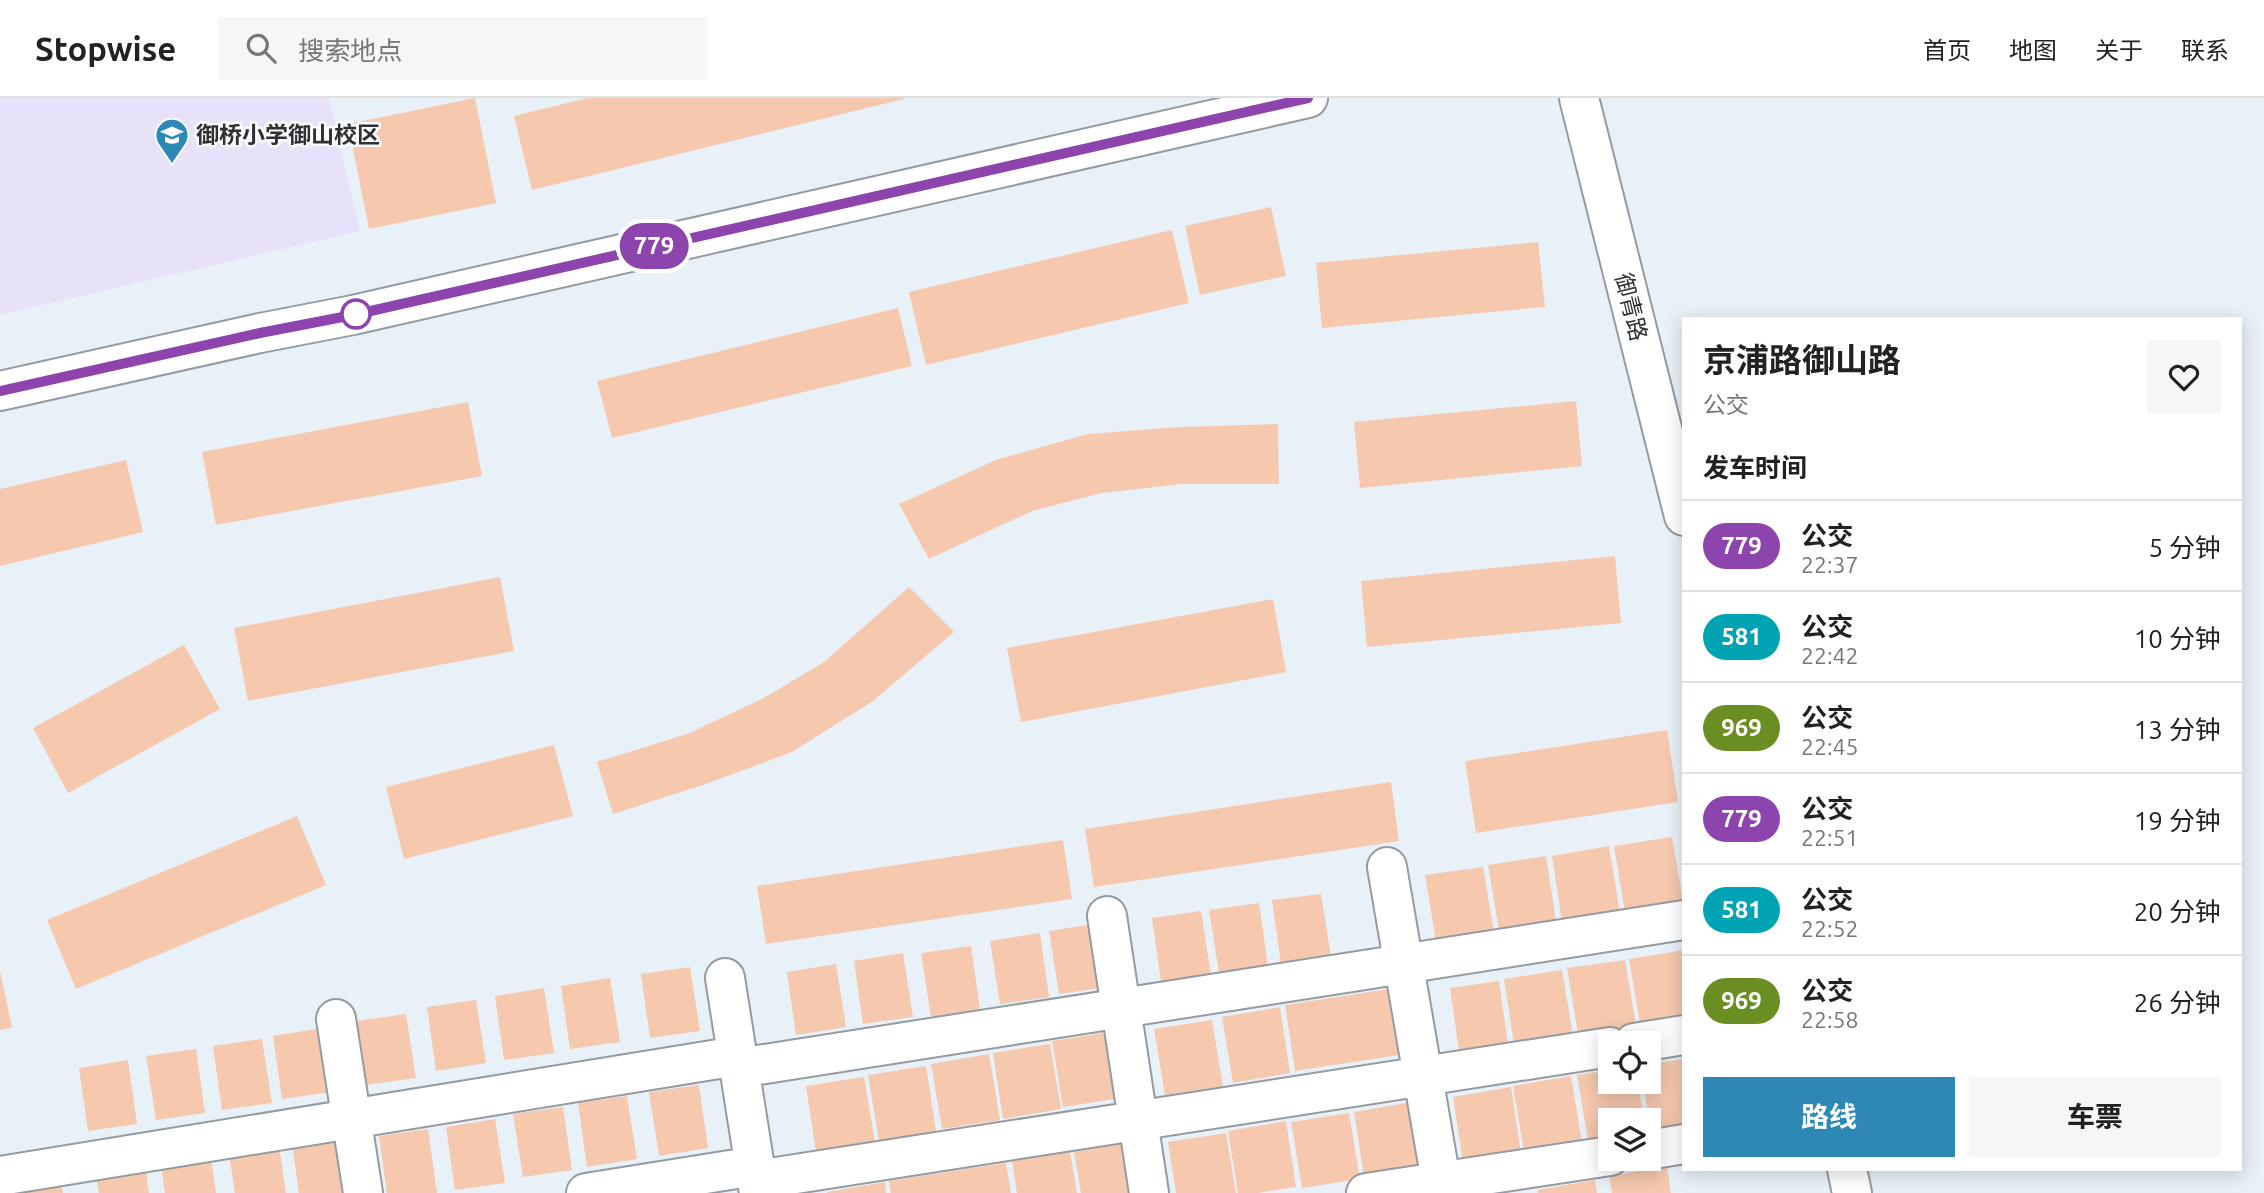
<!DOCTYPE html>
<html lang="zh">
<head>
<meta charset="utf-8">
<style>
	:root { --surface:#fff; --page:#f6f6f6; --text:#222; --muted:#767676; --line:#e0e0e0; --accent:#2e88b5 }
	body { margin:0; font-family:Ubuntu,"Noto Sans SC",sans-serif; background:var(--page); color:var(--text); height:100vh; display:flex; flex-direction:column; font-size:26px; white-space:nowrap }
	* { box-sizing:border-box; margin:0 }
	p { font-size:23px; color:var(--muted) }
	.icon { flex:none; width:38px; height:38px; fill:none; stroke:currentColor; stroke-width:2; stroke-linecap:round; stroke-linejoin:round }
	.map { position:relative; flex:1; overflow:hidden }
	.side { position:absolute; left:1682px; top:219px; width:560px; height:854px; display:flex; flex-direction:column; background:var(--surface); border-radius:0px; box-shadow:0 4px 18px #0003 }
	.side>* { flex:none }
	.badge { padding:0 14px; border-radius:23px; font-size:24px; line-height:46px }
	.fabs { position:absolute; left:1598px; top:933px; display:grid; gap:14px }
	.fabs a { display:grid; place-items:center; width:63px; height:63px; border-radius:0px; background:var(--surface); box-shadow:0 4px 18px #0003; font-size:35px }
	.map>.badge { position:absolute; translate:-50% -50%; box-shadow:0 0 0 4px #fff }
	h2 { padding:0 21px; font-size:26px; line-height:63px }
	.round { display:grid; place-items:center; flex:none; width:74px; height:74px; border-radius:0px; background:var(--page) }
	.summary { display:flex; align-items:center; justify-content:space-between; height:119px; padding:0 21px }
	h1 { font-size:33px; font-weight:700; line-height:52px }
	.button { display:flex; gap:14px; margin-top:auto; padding:14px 21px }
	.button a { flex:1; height:80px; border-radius:0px; background:var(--accent); color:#fff; font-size:28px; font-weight:700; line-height:80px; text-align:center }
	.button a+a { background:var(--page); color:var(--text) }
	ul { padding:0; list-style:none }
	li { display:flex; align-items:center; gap:21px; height:91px; padding:0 21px; border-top:2px solid var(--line) }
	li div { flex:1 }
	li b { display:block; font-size:26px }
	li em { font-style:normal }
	li .badge { min-width:77px; font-weight:700; text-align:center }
	header { display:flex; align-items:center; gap:42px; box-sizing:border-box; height:98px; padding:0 35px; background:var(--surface); border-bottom:2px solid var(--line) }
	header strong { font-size:33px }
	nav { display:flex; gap:38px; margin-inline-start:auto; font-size:24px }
	.search { width:490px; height:63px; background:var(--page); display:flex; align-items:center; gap:18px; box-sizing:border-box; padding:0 24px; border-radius:0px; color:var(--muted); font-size:26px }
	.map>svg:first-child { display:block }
</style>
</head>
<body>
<header>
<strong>Stopwise</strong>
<div class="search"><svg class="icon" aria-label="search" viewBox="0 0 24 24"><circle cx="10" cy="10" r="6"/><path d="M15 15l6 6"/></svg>搜索地点</div>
<nav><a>首页</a><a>地图</a><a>关于</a><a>联系</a></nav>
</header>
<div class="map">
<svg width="2264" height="1095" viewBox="0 0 2264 1095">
	<rect width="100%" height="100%" fill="#e9f1f8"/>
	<path fill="#e8e2f8" d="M0 0H329L360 133 0 217Z"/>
	<path fill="#f6c8ae" d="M475 0 496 105 369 131 348 26Z
		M588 0H904V1L532 92 514 18Z
		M1271 109 1286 178 1200 197 1185 128Z
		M1172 132 1189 205 926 267 909 194Z
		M1538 144 1545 209 1322 230 1316 165Z
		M898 210 912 268 612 340 597 283Z
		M1576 303 1582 368 1360 390 1354 324Z
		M468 304 482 378 216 427 202 354Z
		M1278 326 1279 386H1182L1102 395 1032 413 929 461 899 406 996 362 1088 336 1179 329Z
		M126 362 143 434 0 468V391Z
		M1615 458 1621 525 1367 549 1361 483Z
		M500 479 514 553 248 603 234 530Z
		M909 489 954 534 873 603 792 654 706 686 613 716 597 664 687 636 762 601 824 564Z
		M1273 501 1286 574 1021 624 1007 550Z
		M184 547 220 611 68 695 33 630Z
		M1667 632 1678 704 1476 735 1465 663Z
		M554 647 573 718 404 761 386 689Z
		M1391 684 1399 743 1094 789 1085 731Z
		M297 718 326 787 76 891 47 822Z
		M1672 739 1683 804 1625 814 1614 748Z
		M1063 742 1072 801 766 846 757 788Z
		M1609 748 1620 814 1562 824 1552 758Z
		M1546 758 1556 823 1499 833 1488 767Z
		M1483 769 1494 834 1436 843 1425 777Z
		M1321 796 1331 859 1281 866 1272 802Z
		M1259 805 1268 868 1219 875 1209 812Z
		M1201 813 1211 877 1161 884 1152 820Z
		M1099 825 1108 889 1059 896 1049 833Z
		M1040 835 1049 899 1000 906 990 843Z
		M971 848 980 911 931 919 921 855Z
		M1684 852V919L1640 926 1629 861Z
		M903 855 913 919 863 926 854 863Z
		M1625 862 1636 927 1578 936 1567 870Z
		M836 866 846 929 796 937 787 874Z
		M690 869 700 933 650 940 641 876Z
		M1562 872 1573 937 1514 946 1504 881Z
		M0 873 12 929 0 932Z
		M610 880 620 944 570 951 561 888Z
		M1499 883 1508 946 1459 953 1450 890Z
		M1402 889 1412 955 1295 973 1285 907Z
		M544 890 554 955 504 962 495 898Z
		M476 902 486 965 436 973 427 909Z
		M1280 909 1290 975 1233 985 1222 919Z
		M406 916 416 980 366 987 357 923Z
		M1212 922 1223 988 1165 997 1154 931Z
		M322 930 332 994 282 1001 273 938Z
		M1110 934 1121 1000 1063 1009 1052 943Z
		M262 941 272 1005 222 1012 213 948Z
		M1050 946 1061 1011 1003 1021 993 955Z
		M196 951 205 1015 156 1022 146 958Z
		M989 956 1000 1022 942 1031 931 966Z
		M1684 961V1029L1651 1034 1643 984H1648V966Z
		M128 962 137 1026 88 1033 79 970Z
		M926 968 936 1033 879 1043 868 977Z
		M1610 972V984H1638L1644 1022H1610V1039L1588 1043 1577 977Z
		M1571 978 1582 1044 1524 1054 1513 988Z
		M864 979 875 1044 816 1054 806 988Z
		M699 987 708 1050 659 1058 649 994Z
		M1511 989 1521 1055 1463 1064 1453 999Z
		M627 998 637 1061 587 1069 578 1005Z
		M1412 1004 1422 1070 1364 1079 1354 1014Z
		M563 1009 572 1072 523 1079 513 1016Z
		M1349 1015 1360 1081 1302 1090 1291 1024Z
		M495 1021 505 1085 455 1092 446 1029Z
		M1286 1023 1296 1089 1258 1095H1238L1228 1033Z
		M428 1031 437 1095H387L379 1038Z
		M1226 1035 1236 1095H1176L1168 1044Z
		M342 1039 350 1095H299L292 1046Z
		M1132 1044 1140 1095H1081L1074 1054Z
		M279 1048 286 1095H235L229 1056Z
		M1070 1054 1077 1095H1017L1012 1063Z
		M211 1060 216 1095H165L161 1068Z
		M1006 1065 1011 1095H891L889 1083Z
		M1667 1068 1671 1095H1612L1609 1078Z
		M146 1072 149 1095H99L96 1078Z
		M1595 1082 1597 1095H1538L1537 1092Z
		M885 1084 886 1095H827V1094Z
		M61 1085 63 1095H12Z"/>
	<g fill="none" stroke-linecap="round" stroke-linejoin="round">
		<defs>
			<path id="minor" d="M1579 0 1684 418
				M0 293 260 235 353 217 1308 0
				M1387 769 1443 1095
				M1107 818 1149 1095
				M725 880 759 1095
				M336 921 363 1095
				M1634 945 1684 937
				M739 970 1684 822
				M1648 1052 1684 1046
				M1847 1071 1852 1095
				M0 1078 737 958
				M757 1082 1610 949
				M586 1095 755 1068
				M1366 1095 1610 1058"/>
		</defs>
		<use href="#minor" stroke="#949ba1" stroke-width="42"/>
		<use href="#minor" stroke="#fff" stroke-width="38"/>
	</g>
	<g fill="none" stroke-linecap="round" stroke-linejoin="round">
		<defs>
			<path id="line" d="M0 293 260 235 353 217 1308 0"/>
		</defs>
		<use href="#line" stroke="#fff" stroke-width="16"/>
		<use href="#line" stroke="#8e44ad" stroke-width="10"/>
	</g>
	<defs>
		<symbol id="school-pin" viewBox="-11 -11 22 30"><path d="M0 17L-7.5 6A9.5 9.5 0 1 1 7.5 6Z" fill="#2e88b5" stroke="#fcfdff"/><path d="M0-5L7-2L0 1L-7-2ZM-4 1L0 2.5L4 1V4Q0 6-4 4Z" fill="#fff"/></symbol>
	</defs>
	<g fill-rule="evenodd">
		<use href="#school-pin" x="153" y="18" width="38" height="52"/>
	</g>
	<circle fill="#fff" stroke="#8e44ad" stroke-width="3.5" cx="356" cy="216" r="14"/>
	<g text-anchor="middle" stroke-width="5" stroke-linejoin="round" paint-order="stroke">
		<g font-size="23" font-weight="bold" fill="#2e3134" stroke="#fcfdff" text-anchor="start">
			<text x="196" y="45">御桥小学御山校区</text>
		</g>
		<g font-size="23" fill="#2e3134" stroke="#fcfdff">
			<text transform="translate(1631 209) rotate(76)" y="8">御青路</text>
		</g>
	</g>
</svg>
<div class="fabs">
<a><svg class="icon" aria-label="locate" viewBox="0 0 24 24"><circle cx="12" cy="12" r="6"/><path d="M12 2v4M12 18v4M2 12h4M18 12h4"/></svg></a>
<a><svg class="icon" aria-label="layers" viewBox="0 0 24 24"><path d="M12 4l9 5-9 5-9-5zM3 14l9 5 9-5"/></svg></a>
</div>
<b class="badge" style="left:654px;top:148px;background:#8e44ad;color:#fff">779</b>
<section class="side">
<div class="summary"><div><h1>京浦路御山路</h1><p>公交</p></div><a class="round"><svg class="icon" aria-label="heart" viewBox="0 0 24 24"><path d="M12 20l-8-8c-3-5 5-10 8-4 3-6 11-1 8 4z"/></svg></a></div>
<h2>发车时间</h2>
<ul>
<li><span class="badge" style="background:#8e44ad;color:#fff">779</span><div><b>公交</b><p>22:37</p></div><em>5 分钟</em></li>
<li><span class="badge" style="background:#00a3b4;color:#fff">581</span><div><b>公交</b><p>22:42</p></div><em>10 分钟</em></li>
<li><span class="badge" style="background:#6b8e23;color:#fff">969</span><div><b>公交</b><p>22:45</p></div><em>13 分钟</em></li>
<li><span class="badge" style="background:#8e44ad;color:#fff">779</span><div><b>公交</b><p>22:51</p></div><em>19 分钟</em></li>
<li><span class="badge" style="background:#00a3b4;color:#fff">581</span><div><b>公交</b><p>22:52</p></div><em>20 分钟</em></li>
<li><span class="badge" style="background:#6b8e23;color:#fff">969</span><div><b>公交</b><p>22:58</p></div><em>26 分钟</em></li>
</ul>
<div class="button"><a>路线</a><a>车票</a></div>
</section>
</div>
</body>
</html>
